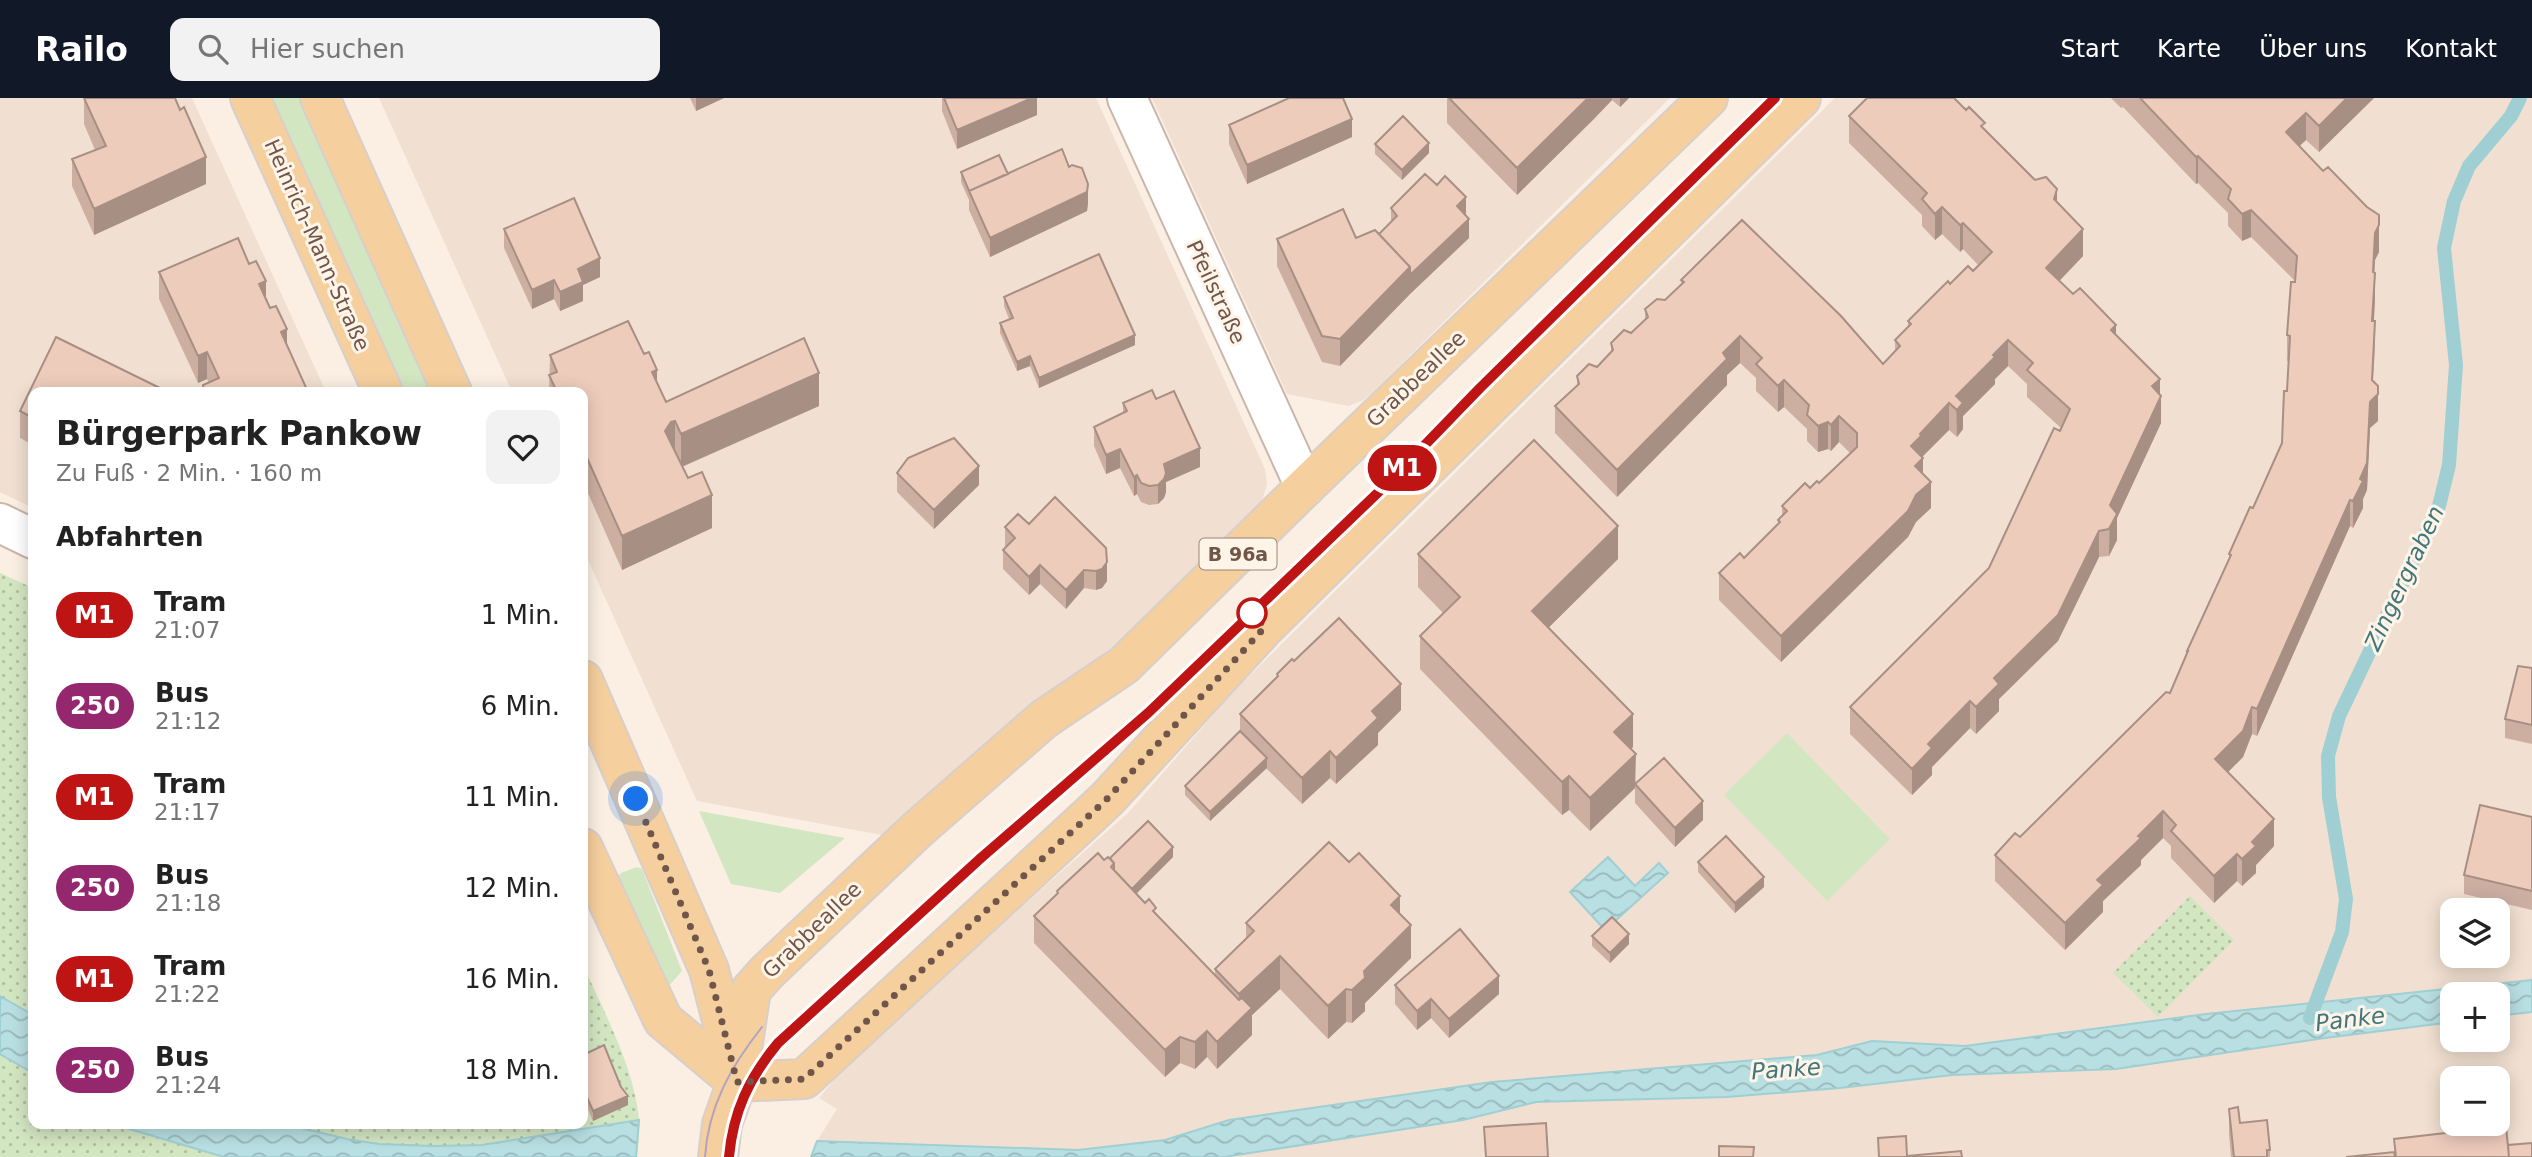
<!DOCTYPE html>
<html lang="de">
<head>
<meta charset="utf-8">
<style>
	:root { --surface:#fff; --page:#f2f2f2; --text:#222; --muted:#767676; --accent:#111827 }
	body { margin:0; font-family:"DejaVu Sans",sans-serif; background:var(--page); color:var(--text); height:100vh; display:flex; flex-direction:column; font-size:26px; white-space:nowrap }
	* { box-sizing:border-box; margin:0 }
	p { font-size:23px; color:var(--muted) }
	.icon { flex:none; width:38px; height:38px; fill:none; stroke:currentColor; stroke-width:2; stroke-linecap:round; stroke-linejoin:round }
	.map { position:relative; flex:1; overflow:hidden }
	.drawer { position:absolute; left:28px; top:289px; width:560px; height:742px; display:flex; flex-direction:column; background:var(--surface); border-radius:14px; box-shadow:0 4px 18px #0003 }
	.drawer>* { flex:none }
	.badge { padding:0 14px; border-radius:23px; font-size:24px; line-height:46px }
	.controls { position:absolute; left:2440px; top:800px; display:grid; gap:14px }
	.controls a { display:grid; place-items:center; width:70px; height:70px; border-radius:14px; background:var(--surface); box-shadow:0 4px 18px #0003; font-size:35px }
	.you { position:absolute; width:35px; height:35px; margin:-18px; border:5px solid #fff; border-radius:50%; background:#1a73e8; box-shadow:0 0 0 10px #1a73e833 }
	.map>.badge { position:absolute; translate:-50% -50%; box-shadow:0 0 0 4px #fff }
	h2 { padding:0 28px; font-size:26px; line-height:63px }
	.round { display:grid; place-items:center; flex:none; width:74px; height:74px; border-radius:14px; background:var(--page) }
	.overview { display:flex; align-items:center; justify-content:space-between; height:119px; padding:0 28px }
	h1 { font-size:33px; font-weight:600; line-height:52px }
	ul { padding:0; list-style:none }
	li { display:flex; align-items:center; gap:21px; height:91px; padding:0 28px }
	li div { flex:1 }
	li b { display:block; font-size:26px }
	li em { font-style:normal }
	li .badge { min-width:77px; font-weight:700; text-align:center }
	header { display:flex; align-items:center; gap:42px; box-sizing:border-box; height:98px; padding:0 35px; background:var(--accent); color:#fff }
	header strong { font-size:33px }
	nav { display:flex; gap:38px; margin-inline-start:auto; font-size:24px }
	.search { width:490px; height:63px; background:var(--page); display:flex; align-items:center; gap:18px; box-sizing:border-box; padding:0 24px; border-radius:14px; color:var(--muted); font-size:26px }
	.map>svg:first-child { display:block }
</style>
</head>
<body>
<header>
<strong>Railo</strong>
<div class="search"><svg class="icon" aria-label="search" viewBox="0 0 24 24"><circle cx="10" cy="10" r="6"/><path d="M15 15l6 6"/></svg>Hier suchen</div>
<nav><a>Start</a><a>Karte</a><a>Über uns</a><a>Kontakt</a></nav>
</header>
<div class="map">
<svg width="2532" height="1059" viewBox="0 0 2532 1059">
	<defs>
		<pattern id="park-dots" width="8" height="8" patternUnits="userSpaceOnUse" patternTransform="scale(1.75)"><rect width="8" height="8" fill="#d3e6c2"/><path d="M2 2h.1M6 6h.1" fill="none" stroke="#b0bda0" stroke-width="1.8" stroke-linecap="round"/></pattern>
		<pattern id="water-waves" width="16" height="10" patternUnits="userSpaceOnUse" patternTransform="scale(1.75)"><rect width="16" height="10" fill="#b8dfe2"/><path d="M0 5q4-4 8 0t8 0" fill="none" stroke="#9ab8b9"/></pattern>
	</defs>
	<rect width="100%" height="100%" fill="#faefe2"/>
	<path fill="#f1e0d1" fill-rule="evenodd" d="M0 0H192L326 294H33V410L0 394Z
		M379 0H1096L1265 371 1267 386 1263 400 1255 412 1114 548 1032 607 882 737 697 703 583 451V294H512Z
		M1152 0H1670L1372 295 1362 303 1348 308 1287 296Z
		M1835 0H2532V1059H811L817 1043 837 1011 819 1000 856 955 1129 714 1233 594ZM2452 812H2497V858H2452ZM2452 896H2497V942H2452ZM2452 980H2497V1026H2452Z"/>
	<path fill="#d3e6c2" d="M264 0H306L439 294H397Z
		M1787 635 1890 741 1827 803 1724 697Z
		M699 713 845 740 780 795 731 786Z
		M637 769 642 771 682 873 667 890 617 780 621 775Z"/>
	<path fill="url(#park-dots)" d="M0 475 33 490V1026H583V867C604 914 634 969 639 1021 640 1033 638 1047 637 1059H0Z
		M2190 798 2234 842 2158 919 2113 875Z"/>
	<path fill="url(#water-waves)" stroke="#9fcfd3" stroke-width="2" d="M1608 759 1635 788 1659 765 1668 775 1605 832 1570 794Z
		M2532 882V914L2497 918V896H2452V924L2325 940 2116 971 1952 977 1840 990 1727 999 1536 1004 1463 1022 1224 1059H811L817 1043 1078 1052 1165 1042 1229 1022 1492 984 1817 957 1872 943 1965 948 2206 916Z
		M0 898 33 917V975L0 956Z
		M639 1022 636 1059H224L126 1030 117 1026H284L347 1041 379 1046 433 1048 482 1047Z"/>
	<g fill="none" stroke-linecap="round" stroke-linejoin="round">
		<path stroke="#9fcfd3" stroke-width="14" d="M2310 920 2342 834 2346 801 2329 699 2328 658 2339 618 2439 408 2449 367 2456 267 2444 150 2454 103 2469 68 2511 18 2520 0"/>
		<defs>
			<path id="minor" d="M1127 0 1305 389
				M0 425 33 441"/>
			<path id="major" d="M250 0 383 294
				M320 0 452 294
				M583 582 709 872 733 965
				M583 750 663 922 737 984
				M737 984 804 981 1089 718 1108 700 1265 529 1801 0
				M718 1059 722 1026 737 984 751 892 767 874 918 731 1044 621 1124 567 1305 389 1708 0"/>
		</defs>
		<use href="#minor" stroke="#cab6aa" stroke-width="42"/>
		<use href="#major" stroke="#d7cfcc" stroke-width="42"/>
		<use href="#minor" stroke="#fff" stroke-width="38"/>
		<use href="#major" stroke="#f5cf9e" stroke-width="38"/>
		<path stroke="#b1a2c2" stroke-width="2" d="M705 1059C708 1009 731 968 762 929
			M729 1059C732 1014 749 980 778 945L982 759 1148 615 1389 384 1480 290 1775 0"/>
	</g>
	<path fill="#cdafa2" d="M84 0 206 86 94 137 72 88V61L95 52 84 26Z
		M690 0H724L696 13Z
		M942 0H1037V17L957 51 942 13Z
		M1447 0H1629L1620 9 1612 2 1517 97 1447 25Z
		M2111 0H2374L2319 54 2306 42 2299 48 2379 154 2375 162 2374 174 2375 201 2374 223 2375 250 2373 283 2378 323 2370 330 2367 392 2363 401V410L2353 430 2350 428 2257 638 2252 636 2243 659 2228 674 2274 748 2256 767V775L2242 788 2237 783 2214 805 2171 760V748L2163 740 2141 762V767L2103 803V814L2065 852 1995 783V757L2020 739 2170 595 2187 557V553L2229 462V456L2253 410 2282 345 2289 264 2287 263V237L2295 183 2251 139 2242 143 2228 128V115L2198 85 2196 86 2123 9 2121 10Z
		M1849 18 1985 31 2057 105 2083 158 2059 183 2116 237 2160 297 2161 325 2117 420V442L2109 458 2099 459 2058 543 1999 601V613L1976 636 1970 630 1932 669V677L1912 697 1850 636V609L1989 470 2061 330 2027 299V286L2008 268 1995 281V286L1963 318V331L1957 339 1949 332 1922 359 1923 376 1931 410 1916 424 1908 439 1781 564 1719 502V475L1744 460 1778 426V422L1782 418V408L1819 385 1850 355 1839 344 1831 353 1828 351 1818 354 1807 343V331L1784 309 1778 314 1756 293V280L1740 265 1727 277V287L1617 399 1555 335V308L1577 287V278L1597 269 1611 254V245L1631 235 1645 221V211L1665 202 1681 187V182L1883 266 1895 254V242L1908 228V223L1950 186 1973 173 1979 168 1963 151 1960 154 1942 136 1935 142 1922 128V117L1849 45Z
		M1229 27 1352 39 1247 86 1229 46Z
		M1375 46 1429 55 1402 82 1375 56Z
		M1069 69 1088 105 1087 113 990 159 969 112V102L961 84V74L1008 76Z
		M1391 110 1466 117 1469 140 1410 196 1340 268 1322 264 1277 168V141L1356 140 1379 136 1391 124Z
		M504 131 600 179 583 187V203L560 213 554 201 532 211 504 150Z
		M159 174 266 200 270 210 287 231 203 293V287L209 285 207 281 198 285 159 201Z
		M1004 199 1135 247 1039 290 1030 268 1017 273 1000 235V225L1009 221 1004 208Z
		M550 257 657 285 666 304 819 308 682 369 712 430 622 472 583 384V294H549Z
		M33 294V347L20 340V313Z
		M1156 301 1200 369 1166 384V394L1164 400 1158 406 1149 407 1141 404 1137 396 1134 398 1120 370 1106 376 1094 348V329L1123 316V305Z
		M897 375 979 387 934 431 897 394Z
		M1055 399 1107 483 1102 490 1096 492 1084 490 1066 511 1040 486 1029 497 1003 471V452L1006 450 1005 448V429L1029 426Z
		M1418 456 1618 461 1549 529 1633 649 1631 651 1636 686 1703 722 1675 749 1635 705V690L1590 733 1569 712 1562 717 1420 571V538L1443 515 1418 489Z
		M1294 563 1401 612 1378 635V647L1336 686 1330 680 1302 706 1266 670 1210 723 1185 697V688L1240 633V616L1277 579V576Z
		M2532 570V646L2505 640V621Z
		M2532 719V812L2464 796V777Z
		M1173 759 1136 796 1215 877V871L1246 840V825L1400 817 1411 860 1365 905V913L1352 925 1346 924 1328 941 1280 891 1252 917V937L1217 971 1207 959 1195 971 1180 965 1165 979 1034 845V818L1057 796V793L1104 762 1110 760Z
		M1698 764 1764 789 1735 815 1698 774Z
		M1592 838 1629 846 1610 865 1592 848Z
		M1395 887 1499 896 1449 940 1431 920 1417 932 1395 906Z
		M583 957 628 1007 593 1023 583 1000Z
		M2229 1011 2240 1025 2270 1052V1059H2231L2229 1037Z"/>
	<path fill="#a78f84" d="M696 0H724L696 13Z
		M1032 0H1037V17L957 51V32Z
		M1588 0H1594V21L1517 97V70Z
		M1594 0H1612V2L1594 21Z
		M1620 0H1629L1620 9Z
		M2347 0H2374L2319 54V28Z
		M2306 15V42L2286 61V34Z
		M1352 21V39L1247 86V67Z
		M1429 45V55L1402 82V72Z
		M2198 58V85L2196 86V59Z
		M206 59V86L94 137V111Z
		M1088 86V105L1087 113 990 159V140Z
		M2057 91V118L2054 101Z
		M1466 99V118L1457 108Z
		M1942 109V136L1935 142V116Z
		M2251 112V139L2242 143V116Z
		M1469 121V140L1410 196 1340 268V241L1410 169Z
		M1963 125V151L1960 154V127Z
		M2379 127V154L2375 162 2373 200 2375 135Z
		M2083 131V158L2046 197V170Z
		M600 160V179L583 187V203L560 213V194L578 171Z
		M2375 175V201L2372 250V223Z
		M554 182V201L532 211V192Z
		M266 183V210L259 186Z
		M2375 223 2372 301 2378 296V323L2370 330 2367 392 2363 401V410L2353 430V403L2360 381 2372 282Z
		M2116 227V254L2111 232Z
		M287 231V258L281 234Z
		M1135 237V247L1039 290V280Z
		M1740 238V265L1727 277V287L1617 399V372L1723 255Z
		M2008 242V268L1995 281V286L1963 318V331L1957 339 1956 298 1993 257Z
		M207 254V281L198 285V258Z
		M1030 258V268L1017 273V264Z
		M657 272V305L652 274Z
		M819 275V308L681 369V336Z
		M2160 281V301L2161 298V325L2117 420V442L2109 458 2110 407 2152 288Z
		M1784 282V309L1778 314V288Z
		M1949 305V332L1921 360H1923V387L1915 394 1911 348 1920 336Z
		M1839 318V344L1831 353V327Z
		M675 323V356L665 333 671 324Z
		M1828 324V351L1818 354V328Z
		M1200 350V369L1166 384V394L1164 400 1158 406V387L1164 366Z
		M1120 351V370L1106 376V357Z
		M979 368V387L934 431V412Z
		M1137 377V396L1134 398V379Z
		M1931 384V410L1916 424 1908 439 1781 564V538L1916 397Z
		M712 397V430L622 472V438Z
		M2350 402V428L2257 638V611Z
		M1618 428V461L1532 546V513Z
		M2099 433V459L2058 543 1999 601V613L1976 636V609L1994 580Z
		M1107 464V483L1102 490 1096 492V473Z
		M1040 467V486L1029 497V479Z
		M1084 472V490L1066 511V492Z
		M1401 586V612L1378 635V647L1336 686V660L1372 613Z
		M1970 603V630L1932 669V677L1912 697V671L1928 646Z
		M2252 609V636L2243 659 2215 687V661Z
		M1633 616V649L1614 667V634Z
		M1330 653V680L1302 706V680Z
		M1636 656 1635 690 1590 733V700Z
		M1267 660V670L1210 723V714Z
		M1569 678V712L1562 717V684Z
		M1703 703V722L1675 749V730Z
		M2163 713V740L2141 762V767L2103 803V814L2065 852V825L2097 782 2138 738Z
		M2274 721V748L2256 767V775L2242 788V761L2252 744Z
		M1173 749V759L1123 809V799Z
		M2237 756V783L2214 805V778Z
		M1764 779V789L1735 815V805Z
		M1400 798V831L1391 807Z
		M1411 827V860L1365 905V913L1352 925V892L1364 873Z
		M1629 836V846L1610 865V855Z
		M1280 858V891L1252 917V937L1217 971V944L1239 923V896Z
		M1499 878V896L1449 940V921Z
		M1346 891V924L1328 941V908Z
		M1431 901V920L1417 932V913Z
		M1207 933V959L1195 971V944Z
		M1180 939V965L1165 979V952Z
		M628 998V1007L593 1023V1013Z"/>
	<path fill="#eeccbc" stroke="#a78f84" stroke-width="2" d="M84 0H175L180 12 184 9 206 59 94 111 72 61 106 48Z
		M944 0H1032L957 32Z
		M1289 0H1343L1352 21 1247 67 1229 27Z
		M1449 0H1588L1517 70Z
		M1867 0H1954L1966 12 1969 9 1985 25 1981 28 2035 82 2046 79 2057 91 2054 101 2083 131 2046 170 2073 196 2080 190 2116 227 2111 232 2160 281 2152 288 2161 298 2110 407 2117 416 2109 431 2099 433 2058 517 1994 580 1999 586 1976 609 1970 603 1928 646 1932 650 1912 671 1850 609 1989 470 2054 330 2060 333 2070 311 2027 272 2033 265 2008 242 1993 257 1995 259 1956 298 1963 305 1957 312 1949 305 1920 336 1921 338 1911 348 1923 360 1915 368 1931 384 1916 397 1908 413 1781 538 1719 475 1740 455 1744 460 1780 424 1778 422 1787 413 1782 408 1805 385 1810 390 1817 383 1819 385 1857 349V335L1839 318 1831 327 1828 324 1818 328 1807 317 1809 307 1784 282 1778 288 1756 266 1762 260 1740 238 1723 255 1727 261 1617 372 1555 308 1579 286 1577 278 1589 266 1597 269 1613 252 1611 245 1624 232 1631 235 1648 219 1645 211 1657 201 1665 202 1684 184 1681 182 1742 122 1841 218 1883 266 1900 248 1895 242 1911 226 1908 223 1948 183 1950 186 1968 168 1973 173 1992 154 1963 125 1960 127 1942 109 1935 116 1922 101 1927 95 1849 18Z
		M2140 0H2347L2319 28 2306 15 2286 34 2323 73 2328 69 2367 109 2379 117V127L2375 135 2373 174 2375 175 2372 223H2375L2372 282 2378 288V296L2370 304 2367 365 2360 381 2363 383 2353 403 2350 402 2257 611 2252 609 2243 633 2215 661 2274 721 2252 744 2256 748 2242 761 2237 756 2214 778 2171 733 2176 727 2163 713 2138 738 2141 740 2097 782 2103 787 2065 825 1995 757 2015 735 2020 739 2166 594 2170 595 2188 553H2187L2231 457 2229 456 2250 409 2253 410 2282 345 2284 293H2287L2290 238 2287 237 2291 184H2295L2297 158 2251 112 2242 116 2228 101 2231 91 2198 58 2196 59Z
		M1403 18 1429 45 1402 72 1375 46Z
		M1062 51 1069 69 1072 67 1082 70 1088 86 1087 94 990 140 969 93Z
		M999 57 1008 76 969 93 961 74Z
		M1425 76 1437 87 1445 78 1466 99 1457 108 1469 121 1410 177V169L1379 136 1397 118 1391 110Z
		M574 100 600 160 578 171 583 184 560 194 554 182 532 192 504 131Z
		M1343 111 1356 140 1375 132 1410 169 1340 241 1322 238 1277 141Z
		M238 140 249 166 256 163 266 183 259 186 270 210 276 208 287 231 281 234 308 294H200L204 292 203 287 219 280 207 254 198 258 159 174Z
		M1099 156 1135 237 1039 280 1030 258 1017 264 1000 225 1013 220 1004 199Z
		M628 223 644 256 649 254 657 272 652 274 666 304 804 240 819 275 681 336 675 323 671 324 665 333 688 380 702 374 712 397 622 438 583 351V294H557L549 277 557 274 550 257Z
		M56 239 168 294H33V320L20 313Z
		M1152 292 1156 301 1174 293 1200 350 1164 366 1166 375 1164 381 1158 387 1149 388 1141 385 1137 377 1134 379 1120 351 1106 357 1094 329 1127 313 1123 305Z
		M954 340 979 368 934 412 897 375 908 360Z
		M1534 342 1618 428 1532 513 1633 616 1614 634 1636 656 1590 700 1569 678 1562 684 1420 538 1460 499 1418 456Z
		M1055 399 1106 450 1107 464 1102 471 1096 473 1084 472 1066 492 1040 467 1029 479 1003 452 1015 440 1005 429 1018 416 1029 426Z
		M1339 520 1401 586 1372 613 1378 620 1336 660 1330 653 1302 680 1240 616 1278 578 1277 576 1292 561 1294 563Z
		M2518 568 2532 570V627L2505 621Z
		M1240 633 1267 660 1210 714 1185 688Z
		M1664 660 1703 703 1675 730 1635 686Z
		M2480 707 2532 719V793L2464 777Z
		M1148 723 1173 749 1132 791 1114 772V765L1110 760Z
		M1726 738 1764 779 1735 805 1698 764Z
		M1329 744 1349 764 1359 755 1400 798 1391 807 1411 827 1364 873 1365 880 1352 892 1346 891 1328 908 1280 858 1239 896 1215 871 1254 833 1246 825Z
		M1098 755 1104 762 1108 759 1114 765 1111 769 1145 805 1149 801 1156 810 1153 813 1239 902 1242 900 1252 910 1217 944 1207 933 1195 944 1180 939 1165 952 1034 818 1058 795 1057 793Z
		M1612 819 1629 836 1610 855 1592 838Z
		M1460 831 1499 878 1449 921 1431 901 1417 913 1395 887Z
		M604 947 621 989 628 998 593 1013 583 990V957Z
		M2238 1009 2240 1025 2267 1022 2270 1052H2267V1059H2234L2229 1011Z
		M1546 1025 1548 1059H1486L1484 1029Z
		M2506 1028 2509 1059H2396L2394 1041Z
		M1906 1038 1907 1058 1961 1053 1962 1059H1879L1878 1040Z
		M2532 1045V1059H2509L2508 1047Z
		M1719 1048 1754 1049 1753 1059H1719Z
		M2394 1054 2395 1059H2346Z"/>
	<g fill="none" stroke-linecap="round" stroke-linejoin="round">
		<defs>
			<path id="line" d="M729 1059C733 1014 749 980 778 945L982 759 1148 615 1389 384 1480 290 1775 0"/>
		</defs>
		<use href="#line" stroke="#fff" stroke-width="16"/>
		<use href="#line" stroke="#be1414" stroke-width="10"/>
		<path stroke="#70554a" stroke-width="7" stroke-dasharray="0 12.6" d="M636 701 709 872 737 984 804 981 1108 700 1265 529 1252 515"/>
	</g>
	<circle fill="#fff" stroke="#be1414" stroke-width="3.5" cx="1252" cy="515" r="14"/>
	<g text-anchor="middle" stroke-width="6" stroke-linejoin="round" paint-order="stroke">
		<rect fill="#fef4e8" stroke="#9b8579" stroke-width="2" x="1199.5" y="440.5" width="77" height="31" rx="5"/>
		<g font-size="19" font-weight="bold" fill="#70554a">
			<text x="1238" y="463">B 96a</text>
		</g>
		<g font-size="21" fill="#70554a" stroke="#fef4e8">
			<text transform="translate(317 147) rotate(66)" y="7">Heinrich-Mann-Straße</text>
			<text transform="translate(1216 194) rotate(65)" y="7">Pfeilstraße</text>
			<text transform="translate(1416 281) rotate(-44)" y="7">Grabbeallee</text>
			<text transform="translate(812 832) rotate(-44)" y="7">Grabbeallee</text>
		</g>
		<g font-size="23" font-style="italic" fill="#43767b" stroke="#fef4e8">
			<text transform="translate(2404 480) rotate(-65)" y="8">Zingergraben</text>
			<text transform="translate(2350 921) rotate(-7)" y="8">Panke</text>
			<text transform="translate(1786 971) rotate(-4)" y="8">Panke</text>
		</g>
	</g>
</svg>
<div class="controls">
<a><svg class="icon" aria-label="layers" viewBox="0 0 24 24"><path d="M12 4l9 5-9 5-9-5zM3 14l9 5 9-5"/></svg></a>
<a>+</a>
<a>−</a>
</div>
<div class="you" style="left:636px;top:701px"></div>
<b class="badge" style="left:1402px;top:370px;background:#be1414;color:#fff">M1</b>
<section class="drawer">
<div class="overview"><div><h1>Bürgerpark Pankow</h1><p>Zu Fuß · 2 Min. · 160 m</p></div><a class="round"><svg class="icon" aria-label="heart" viewBox="0 0 24 24"><path d="M12 20l-8-8c-3-5 5-10 8-4 3-6 11-1 8 4z"/></svg></a></div>
<h2>Abfahrten</h2>
<ul>
<li><span class="badge" style="background:#be1414;color:#fff">M1</span><div><b>Tram</b><p>21:07</p></div><em>1 Min.</em></li>
<li><span class="badge" style="background:#95276e;color:#fff">250</span><div><b>Bus</b><p>21:12</p></div><em>6 Min.</em></li>
<li><span class="badge" style="background:#be1414;color:#fff">M1</span><div><b>Tram</b><p>21:17</p></div><em>11 Min.</em></li>
<li><span class="badge" style="background:#95276e;color:#fff">250</span><div><b>Bus</b><p>21:18</p></div><em>12 Min.</em></li>
<li><span class="badge" style="background:#be1414;color:#fff">M1</span><div><b>Tram</b><p>21:22</p></div><em>16 Min.</em></li>
<li><span class="badge" style="background:#95276e;color:#fff">250</span><div><b>Bus</b><p>21:24</p></div><em>18 Min.</em></li>
</ul>
</section>
</div>
</body>
</html>
